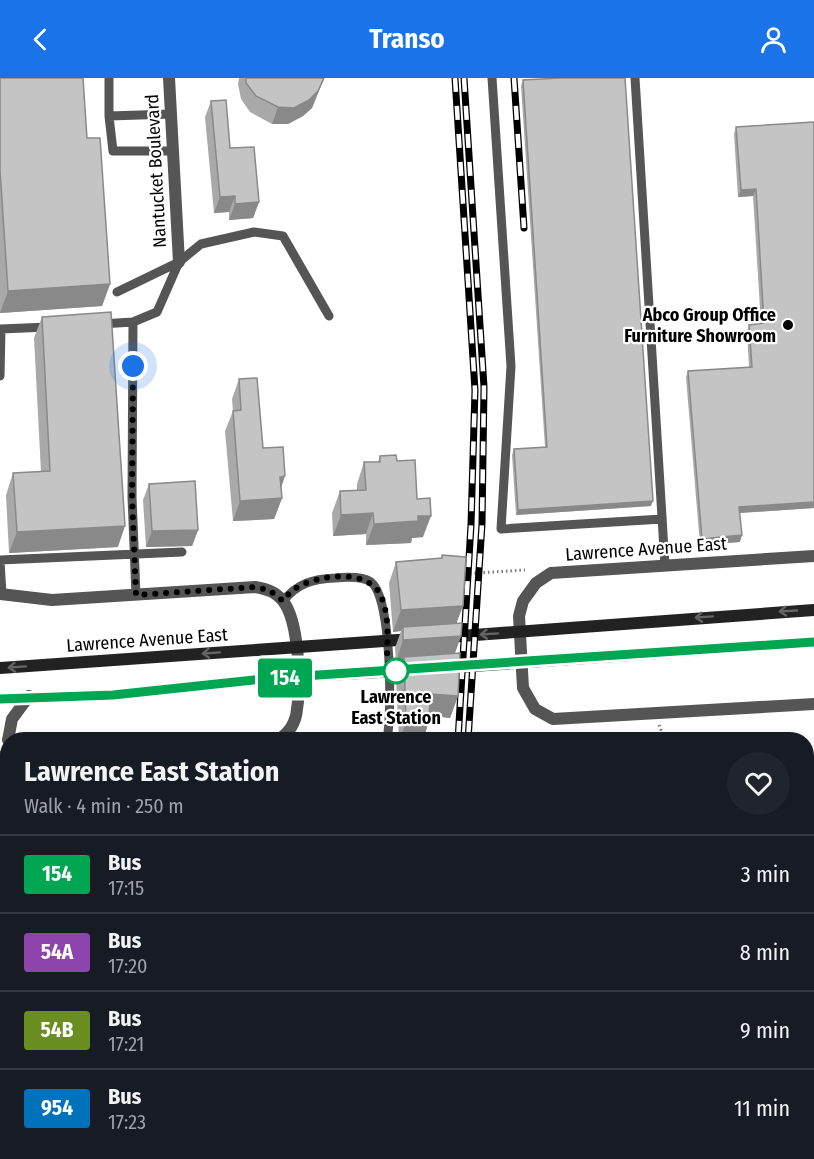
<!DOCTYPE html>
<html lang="en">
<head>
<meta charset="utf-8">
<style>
	:root { --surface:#171b24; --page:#20242c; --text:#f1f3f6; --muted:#9ea1a6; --line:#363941; --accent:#1a73e8 }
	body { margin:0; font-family:"Fira Sans Condensed",sans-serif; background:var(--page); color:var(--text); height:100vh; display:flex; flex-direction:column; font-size:22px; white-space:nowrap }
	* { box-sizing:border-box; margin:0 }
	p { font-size:20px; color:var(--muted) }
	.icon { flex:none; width:33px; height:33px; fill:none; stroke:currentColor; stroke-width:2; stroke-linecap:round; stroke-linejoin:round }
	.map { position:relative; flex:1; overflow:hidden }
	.sheet { position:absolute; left:0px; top:654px; width:814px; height:428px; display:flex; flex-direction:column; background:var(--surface); border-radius:24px 24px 0 0; box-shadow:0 3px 9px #0003 }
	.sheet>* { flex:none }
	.badge { padding:0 12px; border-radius:4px; font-size:21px; line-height:39px }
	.you { position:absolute; width:30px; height:30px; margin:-15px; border:4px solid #fff; border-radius:50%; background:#1a73e8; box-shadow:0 0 0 9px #1a73e833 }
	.map>.badge { position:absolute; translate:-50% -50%; box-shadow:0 0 0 3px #fff }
	.round { display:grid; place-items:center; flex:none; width:63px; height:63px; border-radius:32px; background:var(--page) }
	.summary { display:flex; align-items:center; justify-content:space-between; height:102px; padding:0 24px }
	h1 { font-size:28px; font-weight:700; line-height:45px }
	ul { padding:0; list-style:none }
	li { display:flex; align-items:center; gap:18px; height:78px; padding:0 24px; border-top:2px solid var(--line) }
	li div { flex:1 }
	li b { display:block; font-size:22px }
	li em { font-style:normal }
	li .badge { min-width:66px; font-weight:700; text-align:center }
	header { display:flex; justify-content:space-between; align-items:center; height:78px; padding:0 24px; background:var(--accent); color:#fff; font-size:27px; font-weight:700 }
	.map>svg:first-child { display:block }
</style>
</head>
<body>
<header><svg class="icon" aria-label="back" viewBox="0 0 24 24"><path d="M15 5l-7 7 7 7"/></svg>Transo<svg class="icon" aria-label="person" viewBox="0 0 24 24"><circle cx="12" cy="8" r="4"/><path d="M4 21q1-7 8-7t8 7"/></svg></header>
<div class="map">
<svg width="814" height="1081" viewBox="0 0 814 1081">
	<rect width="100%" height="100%" fill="#fff"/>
	<path fill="#dcdcdc" d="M807 865 814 926V1081H497L496 1074H807Z
		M189 1074H263L264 1081H189Z"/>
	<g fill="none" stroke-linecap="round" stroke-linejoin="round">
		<path stroke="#777" stroke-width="3" stroke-dasharray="1.5 3" stroke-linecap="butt" d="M461 496 525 492
			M659 647 665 662
			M807 1032 814 1028
			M210 1074 211 1081
			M246 1081 249 1074
			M769 1081 773 1074"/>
		<path stroke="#555" stroke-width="9" d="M109 0V38L171 36
			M492 0 511 288 501 451 662 441
			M635 0 665 488
			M109 38 113 73H173
			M117 214 179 184 201 166 254 154 283 158 329 238
			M133 244 157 234 179 184
			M101 246 133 244 132 419 136 517
			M0 298 1 251 48 249
			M0 482 182 474
			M0 483 2 516
			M283 523C298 505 313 501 335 500 346 499 362 498 371 504 392 520 392 635 387 662"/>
		<path stroke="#555" stroke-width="12" d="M169 0 179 184
			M814 478 551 495 536 505 523 523 519 538 523 610 535 631 553 641 814 626
			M0 516 52 522 255 509C266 511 275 513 283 523 299 543 301 606 297 631 296 644 289 655 278 662
			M8 662 12 641 29 618
			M0 679 8 687
			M0 820H8
			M0 1008H8
			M119 1074V1081
			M335 1074V1081"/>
		<path stroke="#222" stroke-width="12" d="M447 559 814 532
			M0 590 412 561
			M444 590 814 564
			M0 621 113 617 272 600 415 592"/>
		<defs>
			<path id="rail" d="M455 0 475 312 471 447 458 662
				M464 0 484 309 482 446 468 662
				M514 0 524 150
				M475 1074 476 1081
				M486 1074V1081"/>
		</defs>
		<use href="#rail" stroke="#000" stroke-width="7"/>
		<use href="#rail" stroke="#fff" stroke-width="4.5" stroke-dasharray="14" stroke-linecap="butt"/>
	</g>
	<path fill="#a9a9a9" d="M0 0 87 60 110 206 102 228 0 235Z
		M239 0H324L312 30 303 38 288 46H272L250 34 241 21 238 6Z
		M523 2 651 428 516 437 512 377 514 371 545 369 521 8Z
		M211 23 230 70 259 124 253 140 229 142V134L214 135 205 39Z
		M814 44V430L740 435V464L700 467 686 299 688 293 749 289 747 253 749 247 761 246 753 118 738 119 734 56 736 49Z
		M42 239 118 469 9 475 6 417 13 395 41 394 34 260Z
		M239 301 263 370 281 410 282 420 274 441 233 443 225 353 233 333 232 321Z
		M380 378 397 383 417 421 423 459 412 460 411 465 366 467V456L333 458 332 435 340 413 357 412V406L364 384H378Z
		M149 406 198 452 192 468 146 469 143 422Z
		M442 477 457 545 461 558 455 575 458 618 450 640 429 637 428 646 423 662H399L396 600 402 583 396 584 395 570 401 553 393 554 389 505 396 484 441 480Z
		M8 744V786H5L4 753Z
		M65 1074H103V1081H65Z
		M136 1074H178V1081H136Z
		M281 1074H317L318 1081H281Z
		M356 1074H391L392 1081H357Z"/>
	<path fill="#898989" d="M324 0 312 30 303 38 288 46H272L278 29Z
		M756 111 753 118 738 119 741 112Z
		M235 118 229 134 214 135 220 119Z
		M259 124 253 140 229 142 235 126Z
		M110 206 102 228 0 235 8 213Z
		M285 398 278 419 280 399Z
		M282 420 274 441 233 443 240 423Z
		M653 423 651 428 516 437 518 432Z
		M814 424V430L737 435 739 429Z
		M373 435 366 456 333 458 341 437Z
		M418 438H431L423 459 412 460 411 465 366 467 374 446Z
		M125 448 118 469 9 475 17 454Z
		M198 452 192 468 146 469 152 453Z
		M742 457 740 464 700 467 702 461Z
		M463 528 455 549H403L401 553 393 554 401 532Z
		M461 558 453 580 404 579 402 583 396 584 403 562Z
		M431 616 458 618 450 640 424 637Z
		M406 644 428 646 423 662H400Z
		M8 875V891H0V876Z
		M0 969H8V985H0Z
		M8 1051V1067H0V1052Z"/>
	<path fill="#c4c4c4" stroke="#898989" stroke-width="1.5" d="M0 0H83L87 60H100L110 206 8 213 0 92Z
		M246 0H324L318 13 309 22 294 30 278 29 256 18 246 5Z
		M560 0H625L653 423 518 432 514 371 547 369 523 2Z
		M226 22 230 70 254 69 259 124 235 126V118L220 119 211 23Z
		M814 44V424L739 429 742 457 702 461 688 293 752 289 749 247 764 245 756 111 741 112 736 49Z
		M111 234 125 448 17 454 13 395 50 393 42 239Z
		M257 300 263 370 283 369 285 398 280 399 282 420 240 423 233 333 241 332 239 301Z
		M396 377 397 383 415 382 417 421 430 420 431 438H418V443L374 446 373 435 341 437 340 413 366 412 364 384H380V378Z
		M195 403 198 452 152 453 149 406Z
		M442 477 466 479 463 528 401 532 396 484 442 480Z
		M462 545 461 558 403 562V549Z
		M460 575 458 618 431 616 428 646 406 644 404 579Z
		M8 841V875L0 876V842Z
		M0 936H8V969H0Z
		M0 1020H8V1051L0 1052Z
		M72 1074H103V1081H73Z
		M143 1074H178V1081H143Z
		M288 1074H317L318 1081H288Z
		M363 1074H391L392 1081H364Z"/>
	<defs><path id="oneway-shaft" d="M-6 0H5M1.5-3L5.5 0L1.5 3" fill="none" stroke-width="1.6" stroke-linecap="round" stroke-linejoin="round" transform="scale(1.5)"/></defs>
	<g stroke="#646464">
		<use href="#oneway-shaft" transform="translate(788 533) rotate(177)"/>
		<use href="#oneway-shaft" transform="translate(704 539) rotate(176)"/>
		<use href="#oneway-shaft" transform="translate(489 556) rotate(176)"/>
		<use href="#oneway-shaft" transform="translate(211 575) rotate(176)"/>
		<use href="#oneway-shaft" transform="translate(17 589) rotate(176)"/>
	</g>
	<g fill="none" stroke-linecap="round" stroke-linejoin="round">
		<defs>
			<path id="line" d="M0 621 113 617 273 600 814 564"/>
		</defs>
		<use href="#line" stroke="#fff" stroke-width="14"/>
		<use href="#line" stroke="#00a651" stroke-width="9"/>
		<path stroke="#000" stroke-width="6" stroke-dasharray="0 10.8" d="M133 288 132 419 136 517 255 509 269 512 283 523C287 518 291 513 296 510 317 497 366 490 380 516 390 536 387 563 387 584L396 593"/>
	</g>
	<circle fill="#000" stroke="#fff" stroke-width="2" cx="788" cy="247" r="6"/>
	<circle fill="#fff" stroke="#00a651" stroke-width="3" cx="396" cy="593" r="12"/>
	<g text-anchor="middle" stroke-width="4.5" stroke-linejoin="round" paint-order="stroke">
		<g font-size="18" fill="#000" stroke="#fff">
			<text transform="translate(156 93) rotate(-93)" y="6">Nantucket Boulevard</text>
			<text transform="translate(646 471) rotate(-4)" y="6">Lawrence Avenue East</text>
			<text transform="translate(147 562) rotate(-4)" y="6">Lawrence Avenue East</text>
		</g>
		<g font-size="18" font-weight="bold" fill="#000" stroke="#fff" text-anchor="end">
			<text x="776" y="243">Abco Group Office<tspan x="776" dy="21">Furniture Showroom</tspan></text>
		</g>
		<g font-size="18" font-weight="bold" fill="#000" stroke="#fff">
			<text x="396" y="625">Lawrence<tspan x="396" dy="21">East Station</tspan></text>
		</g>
	</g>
</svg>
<div class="you" style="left:133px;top:288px"></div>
<b class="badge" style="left:285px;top:600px;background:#00a651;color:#fff">154</b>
<section class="sheet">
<div class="summary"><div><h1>Lawrence East Station</h1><p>Walk · 4 min · 250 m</p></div><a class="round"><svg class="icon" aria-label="heart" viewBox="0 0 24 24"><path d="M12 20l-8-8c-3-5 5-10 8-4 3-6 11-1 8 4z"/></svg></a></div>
<ul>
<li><span class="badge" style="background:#00a651;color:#fff">154</span><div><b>Bus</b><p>17:15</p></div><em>3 min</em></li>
<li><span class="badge" style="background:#8e44ad;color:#fff">54A</span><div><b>Bus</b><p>17:20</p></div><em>8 min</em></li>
<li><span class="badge" style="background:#6b8e23;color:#fff">54B</span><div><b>Bus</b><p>17:21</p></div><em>9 min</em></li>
<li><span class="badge" style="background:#0072bc;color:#fff">954</span><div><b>Bus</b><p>17:23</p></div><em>11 min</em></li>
</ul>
</section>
</div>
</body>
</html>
